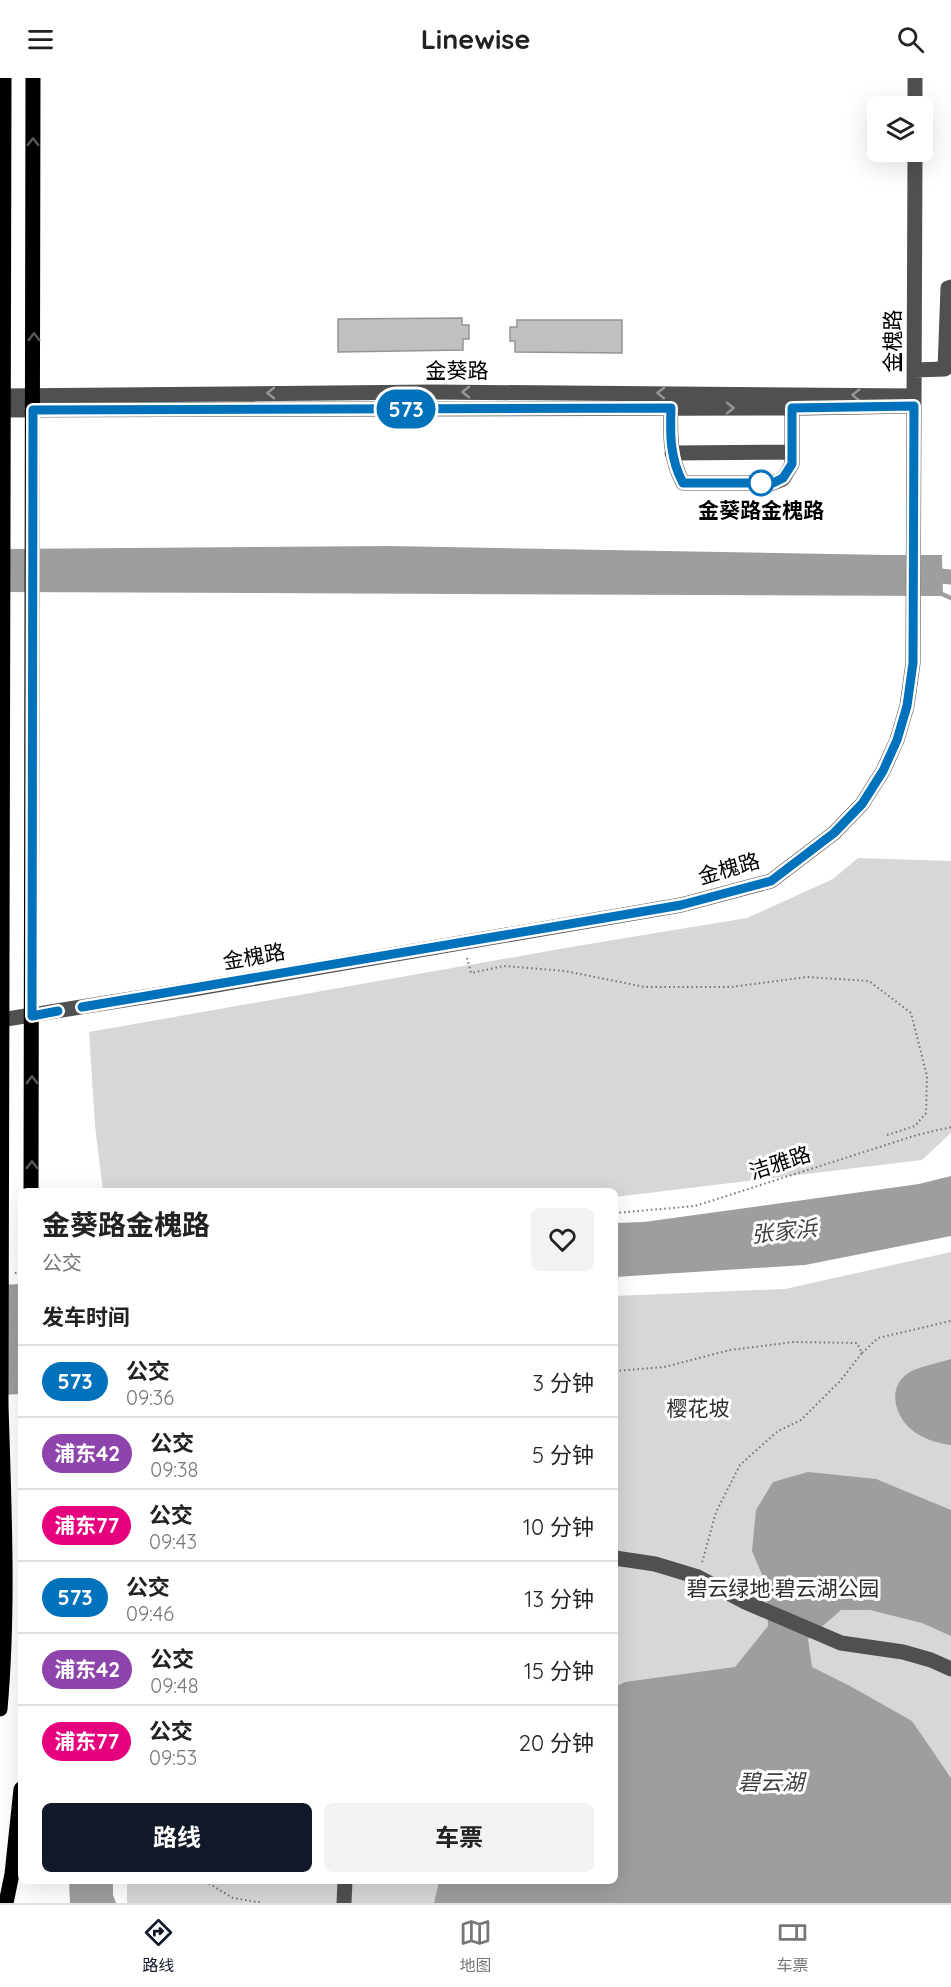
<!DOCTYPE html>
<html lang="zh">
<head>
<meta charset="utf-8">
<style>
	:root { --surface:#fff; --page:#f2f2f2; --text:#222; --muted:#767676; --line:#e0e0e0; --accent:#111827 }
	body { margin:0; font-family:Quicksand,"Noto Sans SC",sans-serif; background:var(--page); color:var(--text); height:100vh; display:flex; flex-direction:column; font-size:22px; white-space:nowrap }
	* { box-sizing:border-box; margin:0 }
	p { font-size:20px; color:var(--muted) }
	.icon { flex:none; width:33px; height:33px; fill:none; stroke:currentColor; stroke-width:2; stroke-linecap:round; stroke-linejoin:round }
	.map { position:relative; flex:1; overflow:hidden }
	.sheet { position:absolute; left:18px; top:1110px; width:600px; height:696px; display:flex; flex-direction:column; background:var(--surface); border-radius:9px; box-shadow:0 6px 24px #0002 }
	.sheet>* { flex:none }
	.badge { padding:0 12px; border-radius:20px; font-size:21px; line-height:39px }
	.buttons { position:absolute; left:867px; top:18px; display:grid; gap:12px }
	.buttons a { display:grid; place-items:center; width:66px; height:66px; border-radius:9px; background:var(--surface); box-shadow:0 6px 24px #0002; font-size:30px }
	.map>.badge { position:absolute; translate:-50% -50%; box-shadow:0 0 0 3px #fff }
	h2 { padding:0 24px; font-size:22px; line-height:54px }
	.round { display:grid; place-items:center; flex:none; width:63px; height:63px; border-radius:9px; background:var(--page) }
	.headline { display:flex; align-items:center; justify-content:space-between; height:102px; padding:0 24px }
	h1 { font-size:28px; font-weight:700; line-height:45px }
	.cta { display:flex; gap:12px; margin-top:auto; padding:12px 24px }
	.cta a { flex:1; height:69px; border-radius:9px; background:var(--accent); color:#fff; font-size:24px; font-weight:700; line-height:69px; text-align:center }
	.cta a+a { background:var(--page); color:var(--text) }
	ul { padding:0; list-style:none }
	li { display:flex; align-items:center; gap:18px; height:72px; padding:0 24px; border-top:2px solid var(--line) }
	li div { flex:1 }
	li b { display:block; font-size:22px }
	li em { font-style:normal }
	li .badge { min-width:66px; font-weight:700; text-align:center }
	header { display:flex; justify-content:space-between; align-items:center; height:78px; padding:0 24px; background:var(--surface); font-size:27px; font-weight:700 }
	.tabs { display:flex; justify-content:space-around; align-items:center; height:84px; border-top:2px solid var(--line); background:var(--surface); font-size:16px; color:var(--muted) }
	.tabs a { display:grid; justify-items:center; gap:3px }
	.tabs .selected { color:var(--accent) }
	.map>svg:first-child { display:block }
</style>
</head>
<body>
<header><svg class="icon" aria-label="menu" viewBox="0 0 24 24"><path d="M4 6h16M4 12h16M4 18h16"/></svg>Linewise<svg class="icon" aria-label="search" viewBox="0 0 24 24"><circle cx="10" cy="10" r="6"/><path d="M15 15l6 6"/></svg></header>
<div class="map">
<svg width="951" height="1825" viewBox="0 0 951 1825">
	<rect width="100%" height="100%" fill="#fff"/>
	<path fill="#d7d7d7" d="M858 780 951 783V1055L922 1082 615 1119V1113H103L95 1048 89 954 577 868 747 840 833 801Z
		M951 1174V1825H127V1803H615V1218L785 1211Z"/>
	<path fill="#9e9e9e" d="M390 468 887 477H942L943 518 0 514V471Z
		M951 1098V1158L805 1187 615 1199V1145L644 1144 919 1106Z
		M21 1206V1316L0 1317V1207Z
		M951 1281V1367C937 1365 923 1361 912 1352 895 1339 887 1310 907 1296 916 1289 939 1285 951 1281Z
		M808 1394 876 1401 951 1432V1558L922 1545 870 1532H841L808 1561 812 1589 850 1608 912 1643 951 1700V1825H434L439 1803H615V1609L625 1604 735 1589 768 1548 766 1506 752 1473 756 1432 773 1404Z
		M69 1803H113V1817L116 1825H70Z"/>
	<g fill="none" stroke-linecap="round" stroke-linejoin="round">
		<path stroke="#9e9e9e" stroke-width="4.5" d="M937 514 951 520"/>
		<path stroke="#9e9e9e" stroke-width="15" d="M922 496 951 499"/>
	</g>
	<path fill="#c0c0c0" stroke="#949494" stroke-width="1.5" d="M462 240V247H469V261H463V272L338 274V241Z
		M517 242H622V275L515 274V263H510V249H517Z"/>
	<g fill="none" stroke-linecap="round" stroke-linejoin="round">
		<path stroke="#727272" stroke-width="2" stroke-dasharray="1.5 3" stroke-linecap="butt" d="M467 880 471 895 504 888 565 893 645 909H731L807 899 869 903 911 935 927 998 926 1035 915 1048 884 1058
			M615 1135 695 1128 917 1057 951 1049
			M15 1195 21 1194
			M862 1275 878 1260 951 1243
			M615 1293 664 1289 730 1272 794 1264 857 1265 862 1275 840 1303 801 1342 778 1353 740 1387 716 1434 702 1485
			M205 1803 233 1820 263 1825"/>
		<path stroke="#505050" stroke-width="15" d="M915 28V0
			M914 292 945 291 948 210 951 209
			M0 318 433 314 914 318
			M671 330C670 357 670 381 683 405H773L783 401 792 386V330
			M0 332 805 330 914 328
			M672 375 792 374
			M0 942 199 910 681 827 771 803 834 755 862 726 883 693 897 662 907 628 913 585 915 74
			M615 1480 655 1486 698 1499 743 1523 841 1565 903 1574 931 1582 951 1591
			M344 1825 345 1803"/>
		<path stroke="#000" stroke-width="15" d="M31 1113 33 0
			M0 1631C9 1530 4 1428 1 1327L4 0
			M6 1825 12 1796 21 1711"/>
	</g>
	<defs><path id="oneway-chevron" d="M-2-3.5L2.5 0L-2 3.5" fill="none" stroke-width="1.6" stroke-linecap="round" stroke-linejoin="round" transform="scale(1.5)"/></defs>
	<g stroke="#595959">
		<use href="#oneway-chevron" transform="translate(33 64) rotate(-90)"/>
		<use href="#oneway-chevron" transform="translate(34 259) rotate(-90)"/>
		<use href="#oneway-chevron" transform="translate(32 1002) rotate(-90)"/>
		<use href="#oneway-chevron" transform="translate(32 1087) rotate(-90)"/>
	</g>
	<g stroke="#969696">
		<use href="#oneway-chevron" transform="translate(466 314) rotate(-180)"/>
		<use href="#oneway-chevron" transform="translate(271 315) rotate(180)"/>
		<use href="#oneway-chevron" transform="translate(661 315) rotate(-179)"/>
		<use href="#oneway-chevron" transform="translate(856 317) rotate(-179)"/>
		<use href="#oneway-chevron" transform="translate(730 330)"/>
	</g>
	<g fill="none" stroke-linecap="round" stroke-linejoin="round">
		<defs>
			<path id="line" d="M58 933 32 938 33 332 671 330C670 357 670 381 683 405H773L783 400 792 386V330L914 328 913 585 907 628 897 662 883 693 862 726 834 755 771 803 681 827 82 929"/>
		</defs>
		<use href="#line" stroke="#fff" stroke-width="14"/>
		<use href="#line" stroke="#0072bc" stroke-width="9"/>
	</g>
	<circle fill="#fff" stroke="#0072bc" stroke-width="3" cx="761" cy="405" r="12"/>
	<g text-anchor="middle" stroke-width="6" stroke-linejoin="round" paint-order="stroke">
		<g font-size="21" fill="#000" stroke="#fff">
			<text transform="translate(893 263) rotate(-90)" y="7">金槐路</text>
			<text x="457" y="300">金葵路</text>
			<text transform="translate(729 791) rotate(-16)" y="7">金槐路</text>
			<text transform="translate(254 879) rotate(-10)" y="7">金槐路</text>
			<text transform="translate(780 1085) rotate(-18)" y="7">洁雅路</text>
		</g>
		<g font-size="21" font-weight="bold" fill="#000" stroke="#fff">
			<text x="761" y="440">金葵路金槐路</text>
		</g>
		<g font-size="21" fill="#2e2e2e" stroke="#fff">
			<text x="698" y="1338">樱花坡</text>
			<text x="783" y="1518">碧云绿地·碧云湖公园</text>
		</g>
		<g font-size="22" font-style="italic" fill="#3f3f3f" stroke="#fff">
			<text transform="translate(784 1153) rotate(-6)" y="8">张家浜</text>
			<text x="771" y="1712">碧云湖</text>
		</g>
	</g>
</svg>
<div class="buttons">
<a><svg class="icon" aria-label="layers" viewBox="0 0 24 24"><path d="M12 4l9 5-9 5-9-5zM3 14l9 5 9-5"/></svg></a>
</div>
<b class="badge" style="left:406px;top:331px;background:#0072bc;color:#fff">573</b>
<section class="sheet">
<div class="headline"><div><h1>金葵路金槐路</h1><p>公交</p></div><a class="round"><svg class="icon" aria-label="heart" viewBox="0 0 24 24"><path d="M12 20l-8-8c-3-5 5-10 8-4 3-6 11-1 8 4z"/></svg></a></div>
<h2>发车时间</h2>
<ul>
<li><span class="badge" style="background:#0072bc;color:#fff">573</span><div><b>公交</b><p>09:36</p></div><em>3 分钟</em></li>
<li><span class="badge" style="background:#8e44ad;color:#fff">浦东42</span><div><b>公交</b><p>09:38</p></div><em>5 分钟</em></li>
<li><span class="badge" style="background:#e6007e;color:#fff">浦东77</span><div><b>公交</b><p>09:43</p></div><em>10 分钟</em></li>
<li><span class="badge" style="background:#0072bc;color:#fff">573</span><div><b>公交</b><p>09:46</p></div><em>13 分钟</em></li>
<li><span class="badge" style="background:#8e44ad;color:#fff">浦东42</span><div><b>公交</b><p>09:48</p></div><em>15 分钟</em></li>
<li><span class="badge" style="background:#e6007e;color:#fff">浦东77</span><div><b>公交</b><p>09:53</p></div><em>20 分钟</em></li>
</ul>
<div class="cta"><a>路线</a><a>车票</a></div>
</section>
</div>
<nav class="tabs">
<a class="selected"><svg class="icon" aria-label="directions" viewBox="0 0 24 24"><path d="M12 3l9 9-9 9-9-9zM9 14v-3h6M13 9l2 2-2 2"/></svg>路线</a>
<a><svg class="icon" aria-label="map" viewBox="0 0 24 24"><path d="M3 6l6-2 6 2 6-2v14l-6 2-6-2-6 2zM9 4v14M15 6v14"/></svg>地图</a>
<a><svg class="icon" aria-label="tickets" viewBox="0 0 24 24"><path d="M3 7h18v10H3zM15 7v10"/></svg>车票</a>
</nav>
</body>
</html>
